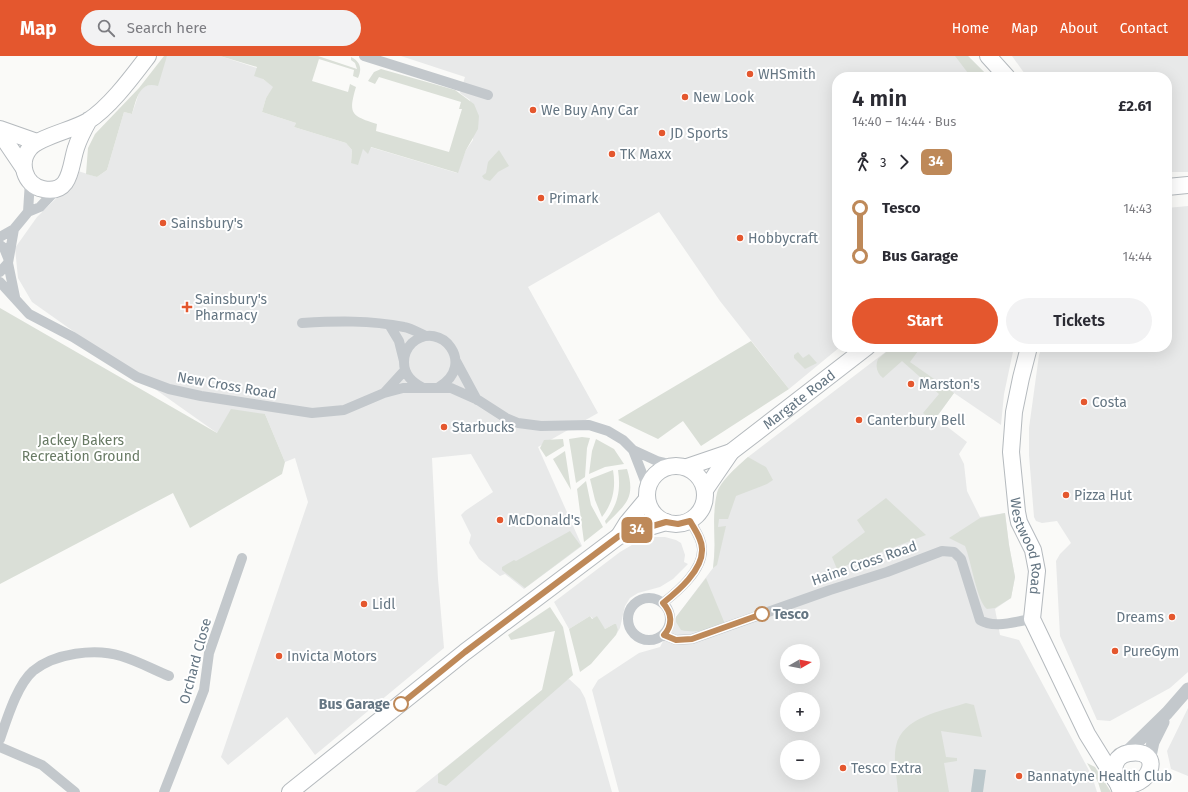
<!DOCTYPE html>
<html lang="en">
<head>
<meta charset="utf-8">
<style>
	:root { --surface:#fff; --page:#f2f2f3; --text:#2b2b33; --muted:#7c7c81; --accent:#e4572e }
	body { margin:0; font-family:"Fira Sans",sans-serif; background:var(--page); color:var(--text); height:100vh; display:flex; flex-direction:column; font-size:15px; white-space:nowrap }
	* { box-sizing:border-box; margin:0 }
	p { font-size:13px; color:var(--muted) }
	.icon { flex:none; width:22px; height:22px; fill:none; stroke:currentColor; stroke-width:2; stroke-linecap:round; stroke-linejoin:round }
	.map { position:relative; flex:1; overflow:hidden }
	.panel { position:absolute; left:832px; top:16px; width:340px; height:280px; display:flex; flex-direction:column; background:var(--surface); border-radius:16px; box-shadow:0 4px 16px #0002 }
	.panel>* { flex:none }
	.badge { padding:0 8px; border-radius:6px; font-size:14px; line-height:26px }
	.needle { width:26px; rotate:81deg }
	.fabs { position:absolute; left:780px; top:588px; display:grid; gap:8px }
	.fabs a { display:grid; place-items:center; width:40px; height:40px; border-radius:50%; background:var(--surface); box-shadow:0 4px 16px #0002; font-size:20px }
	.map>.badge { position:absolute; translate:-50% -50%; box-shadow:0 0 0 2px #fff }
	.legs { display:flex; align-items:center; gap:6px; height:44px; padding:0 20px; font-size:13px }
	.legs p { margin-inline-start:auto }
	.overview { display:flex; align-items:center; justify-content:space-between; height:68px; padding:0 20px }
	h1 { font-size:22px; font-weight:600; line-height:30px }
	.button { display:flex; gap:8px; margin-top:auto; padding:8px 20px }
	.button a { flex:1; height:46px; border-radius:24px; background:var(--accent); color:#fff; font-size:16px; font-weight:600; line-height:46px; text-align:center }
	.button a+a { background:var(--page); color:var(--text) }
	ul { padding:0 20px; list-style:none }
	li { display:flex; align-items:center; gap:14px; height:48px; font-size:15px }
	li i { display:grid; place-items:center; width:6px; height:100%; margin:0 5px; background:currentColor }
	li i::after { content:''; width:10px; height:10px; margin:-5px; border:3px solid; border-radius:50%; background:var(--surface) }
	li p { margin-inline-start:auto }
	li:first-child i { background:linear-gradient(#0000 50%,currentColor 0) }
	li:last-child i { background:linear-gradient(currentColor 50%,#0000 0) }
	header { display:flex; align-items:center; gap:24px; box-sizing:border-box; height:56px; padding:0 20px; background:var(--accent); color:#fff }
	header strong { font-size:19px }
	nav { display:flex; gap:22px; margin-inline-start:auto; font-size:14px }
	.search { width:280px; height:36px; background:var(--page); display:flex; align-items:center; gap:10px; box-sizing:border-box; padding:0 14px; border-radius:22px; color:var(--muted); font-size:15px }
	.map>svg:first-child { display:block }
</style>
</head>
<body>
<header>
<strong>Map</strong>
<div class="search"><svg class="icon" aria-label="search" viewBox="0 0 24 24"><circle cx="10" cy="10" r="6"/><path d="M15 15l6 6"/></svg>Search here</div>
<nav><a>Home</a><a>Map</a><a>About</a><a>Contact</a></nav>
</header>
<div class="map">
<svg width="1188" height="736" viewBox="0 0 1188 736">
	<rect width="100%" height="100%" fill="#fafaf8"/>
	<path fill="#e8e9e9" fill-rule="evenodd" d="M167 0H220L257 12 263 23 274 31 266 42 262 56 296 67 294 71 346 87 352 94 351 107 363 93 370 91 457 117 466 94 473 84 470 44 460 37 465 21 401 0H968L989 21H837V291H840L789 333 720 245 659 156 528 231 598 357 538 391 582 490 524 533 505 518 500 520 479 503 469 487 471 479 461 459 465 455 493 436 471 398 432 402 438 523 444 592 315 699 287 661 228 709 221 701 308 446 295 402 285 406 265 358 217 377 32 246 18 222 15 192 37 161 72 127 78 115 97 121 107 114 124 56 132 58 140 34 146 30 154 28Z
		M1012 0H1188V116H1167V21H1027Z
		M1188 150V616L1170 632 1110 665 1097 664 1060 580 1056 505 1060 498 1071 487 1057 465 1042 467 1036 465 1034 461 1029 399V372L1039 299 1042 291H1167V152Z
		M892 291H1014L1004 338 1001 369 954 337 936 362 967 386 959 398 964 408 967 435 980 461 1005 457 1009 489 1015 521 1011 542 995 553 1000 579 1019 584 1092 720 1097 736H619L592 634 598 624 639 597 660 591 676 561 713 512 715 488 714 463 718 436 732 417 748 401ZM787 595H813V621H787ZM787 643H813V669H787ZM787 691H813V717H787Z
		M651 481H665L676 484 681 487 685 499 684 506 688 508 673 523 660 531 638 537 630 542 625 550 620 572 616 579 618 574 614 568 605 573 590 560 569 573 554 546 620 496 637 486Z
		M569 623 580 633 585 642 612 736H415L542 634Z
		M1188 652V720L1171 713 1167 695Z"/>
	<path fill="#dadfd7" d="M164 0H167L158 30C139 24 136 45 132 58L124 56 107 114 97 121 86 118 88 92 95 78 139 32Z
		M220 0H318L357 13 355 7 351 4V1C361 6 362 13 358 22L353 20 354 14 319 3 312 25 348 36 350 28 356 31C348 58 351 60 377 68L376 75 449 96 462 53H459L461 46 379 21 375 28 368 25 374 16 381 13 455 34 474 48 479 60 478 73 466 94 458 117 371 91 368 98 363 93 358 109 351 107 352 94 346 87 294 71 296 67 262 56 266 42 273 31 263 23 254 20 257 11Z
		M955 0H968L989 21H971Z
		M499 94 509 110 498 116 490 125 484 123 482 120 486 117 488 106Z
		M0 252 217 377 231 353 265 358 285 406 282 418 190 472 173 437 0 528Z
		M751 285 789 333 701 390 683 365 658 383 618 364Z
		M892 291H921L910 306 954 337 935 363 933 361 931 364 923 357 939 338 902 305 883 322C877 317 875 311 878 303Z
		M798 296 803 302 809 298 817 307 805 313 794 302V299Z
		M582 381 590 382 587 392 585 421 576 427 569 383Z
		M563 383 564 390 546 401 540 392 544 384Z
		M596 383 614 393 624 408 605 411 589 418 592 395Z
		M565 395 571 434 553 403Z
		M748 401 766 411 773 424 767 428 736 440 728 463H719L718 471 726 470 717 509 713 512C717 487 711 462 717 437 720 425 739 409 748 401Z
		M627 413C636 442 626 448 606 468L605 465C618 449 621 434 618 414Z
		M613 414C616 432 613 447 602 461L595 444 590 423Z
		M586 425 591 449 603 471 584 486 577 433Z
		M886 442 926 479 837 513 832 501 865 476 857 464Z
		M1005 457 1009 489 1015 521 1011 542 995 552 987 553C977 546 971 504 965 490L949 482 980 462Z
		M570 475 581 490 525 532 502 514V511L514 504 516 505Z
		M706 522 725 568C710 573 697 578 681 574L676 566V561Z
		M550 551 563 571 573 619 446 730 438 727V718L542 634 555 575 511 584 508 579Z
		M590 560 592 563 597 560 605 573 614 568H616L618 574 616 579 591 608 580 616 569 573Z
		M966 647 974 649 982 681 941 675 946 701 957 702V705L944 707 949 736H898C897 722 893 704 896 690 902 661 942 655 966 647Z
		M1087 707 1095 711 1111 736H1101L1098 726Z"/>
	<path fill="#bbc7cb" d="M974 713 986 714 983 736H971Z"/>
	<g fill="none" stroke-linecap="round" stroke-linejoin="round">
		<defs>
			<g id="primary">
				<path d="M988 0 1007 21"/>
				<path d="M89 64C84 73 79 82 76 92 70 109 72 139 43 133 24 129 18 106 30 92 39 81 73 74 88 65 110 51 132 21 148 0"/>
				<path d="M0 73 37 86"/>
				<path d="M0 77 23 111"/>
				<path d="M1167 131 1188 129"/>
				<path id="s1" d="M1029 291 1021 322 1014 356 1011 396 1017 456 1019 466 1033 494 1037 515 1032 563 1087 678 1118 728 1121 736"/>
				<circle cx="676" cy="439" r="29"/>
				<path d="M687 411 731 396"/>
				<path id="s2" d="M705 434 731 396 867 291"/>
				<path d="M619 480 627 467 647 443"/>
				<path d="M1115 723C1112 711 1116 699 1129 697 1165 691 1152 736 1118 728"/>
				<path d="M290 736 465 596 619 480 666 466"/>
			</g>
		</defs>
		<use href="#primary" stroke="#b5babe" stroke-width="18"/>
		<path stroke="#c3c8cc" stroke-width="10" d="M364 0 488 39
			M28 156 30 125
			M14 173 8 207 15 241
			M0 181 14 173 28 156 40 151 57 133
			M0 189 4 192 8 202
			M0 216 8 207
			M0 226 29 258 73 281 137 321 169 333 201 340 312 357 344 354 384 337 403 332H451L478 344 506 362 518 367 541 370 589 369 608 375 623 384 633 394 647 430
			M302 267C336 265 370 264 404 271 411 272 419 277 426 280
			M390 270 399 285 404 305
			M456 305 477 344
			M423 332C412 326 404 319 404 306 404 299 407 292 412 287 441 262 477 309 439 331
			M384 337 405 314
			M633 394 657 405 674 409
			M628 563a21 21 0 1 1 42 0a21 21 0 1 1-42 0Z
			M663 547C678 535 703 514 702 493 702 483 695 474 690 465
			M664 579 676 584 692 583 830 534 887 516 942 495 954 496 961 503 980 564C994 573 1017 565 1032 563
			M0 683C7 663 17 629 33 615 55 597 95 592 121 600 138 605 154 614 169 620
			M0 691 42 709 75 736
			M164 736 204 634 209 597 242 502"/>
		<path stroke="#c3c8cc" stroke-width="13" d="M1126 697 1167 657 1188 633
			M1149 705 1153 686 1163 666"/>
		<use href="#primary" stroke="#fff" stroke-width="16"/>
	</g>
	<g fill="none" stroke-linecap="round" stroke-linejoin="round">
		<defs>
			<path id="line-1" d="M401 648 465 596 619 480 666 466 678 468 690 465C695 474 702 483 702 493 703 514 678 535 663 547 672 557 673 569 664 579L676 584 692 583 762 558"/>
		</defs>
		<use href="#line-1" stroke="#fff" stroke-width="9"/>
		<use href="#line-1" stroke="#be8959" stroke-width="6"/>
	</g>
	<g fill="#e4572e" stroke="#fff" stroke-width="1.5">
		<circle cx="750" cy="18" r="4"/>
		<circle cx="685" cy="41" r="4"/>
		<circle cx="533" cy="54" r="4"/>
		<circle cx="662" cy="77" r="4"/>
		<circle cx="612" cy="98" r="4"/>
		<circle cx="541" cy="142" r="4"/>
		<circle cx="163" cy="167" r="4"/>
		<circle cx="740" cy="182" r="4"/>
		<path d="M185 245h4v4h4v4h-4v4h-4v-4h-4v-4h4z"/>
		<circle cx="911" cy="328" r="4"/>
		<circle cx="1084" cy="346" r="4"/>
		<circle cx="859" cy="364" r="4"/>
		<circle cx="444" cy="371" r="4"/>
		<circle cx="1066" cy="439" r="4"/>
		<circle cx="500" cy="464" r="4"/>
		<circle cx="364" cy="548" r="4"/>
		<circle cx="1172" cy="561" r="4"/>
		<circle cx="1115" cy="595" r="4"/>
		<circle cx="279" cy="600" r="4"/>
		<circle cx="843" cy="712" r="4"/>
		<circle cx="1019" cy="720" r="4"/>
	</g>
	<g fill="#fff" stroke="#be8959" stroke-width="2">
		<circle cx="762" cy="558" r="7"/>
		<circle cx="401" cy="648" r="7"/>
	</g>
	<g text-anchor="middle" stroke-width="4" stroke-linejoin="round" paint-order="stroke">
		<g font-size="14" fill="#657683" stroke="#fff" text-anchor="start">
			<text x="758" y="23">WHSmith</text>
			<text x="693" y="46">New Look</text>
			<text x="541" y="59">We Buy Any Car</text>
			<text x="670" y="82">JD Sports</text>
			<text x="620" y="103">TK Maxx</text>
			<text x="549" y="147">Primark</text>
			<text x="171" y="172">Sainsbury's</text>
			<text x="748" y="187">Hobbycraft</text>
			<text x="195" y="248">Sainsbury's<tspan x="195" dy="16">Pharmacy</tspan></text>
			<text x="919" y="333">Marston's</text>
			<text x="1092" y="351">Costa</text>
			<text x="867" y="369">Canterbury Bell</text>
			<text x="452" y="376">Starbucks</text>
			<text x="1074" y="444">Pizza Hut</text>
			<text x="508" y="469">McDonald's</text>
			<text x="372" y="553">Lidl</text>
			<text x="1164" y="566" text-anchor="end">Dreams</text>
			<text x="1123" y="600">PureGym</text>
			<text x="287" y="605">Invicta Motors</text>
			<text x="851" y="717">Tesco Extra</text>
			<text x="1027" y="725">Bannatyne Health Club</text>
		</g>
		<g font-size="14" fill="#657683" stroke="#fff">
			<text transform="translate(227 329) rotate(10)" y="5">New Cross Road</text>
			<text dy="5" stroke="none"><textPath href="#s2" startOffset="132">Margate Road</textPath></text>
			<text dy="5" stroke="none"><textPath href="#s1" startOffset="203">Westwood Road</textPath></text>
			<text transform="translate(864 507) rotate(-19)" y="5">Haine Cross Road</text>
			<text transform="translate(195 605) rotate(-75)" y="5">Orchard Close</text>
		</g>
		<g font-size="14" fill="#687a64" stroke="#fff">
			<text x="81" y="389">Jackey Bakers<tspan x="81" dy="16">Recreation Ground</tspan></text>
		</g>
		<g font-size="14" font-weight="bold" fill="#657683" stroke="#fff" text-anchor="start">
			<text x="773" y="563">Tesco</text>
			<text x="390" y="653" text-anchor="end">Bus Garage</text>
		</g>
	</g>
</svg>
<div class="fabs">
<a><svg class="needle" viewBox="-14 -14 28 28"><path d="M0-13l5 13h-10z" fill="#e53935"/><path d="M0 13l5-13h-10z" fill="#7c7c81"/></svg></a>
<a>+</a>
<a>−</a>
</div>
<b class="badge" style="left:637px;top:474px;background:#be8959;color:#fff">34</b>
<section class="panel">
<div class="overview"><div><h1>4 min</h1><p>14:40 – 14:44 · Bus</p></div><b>£2.61</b></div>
<div class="legs"><svg class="icon" aria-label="walk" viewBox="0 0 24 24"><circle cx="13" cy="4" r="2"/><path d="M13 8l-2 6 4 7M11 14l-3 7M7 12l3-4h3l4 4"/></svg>3<svg class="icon" aria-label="forward" viewBox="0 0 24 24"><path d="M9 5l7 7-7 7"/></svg><b class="badge" style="background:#be8959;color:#fff">34</b></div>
<ul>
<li><i style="color:#be8959"></i><b>Tesco</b><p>14:43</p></li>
<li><i style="color:#be8959"></i><b>Bus Garage</b><p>14:44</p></li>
</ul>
<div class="button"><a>Start</a><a>Tickets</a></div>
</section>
</div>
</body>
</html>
